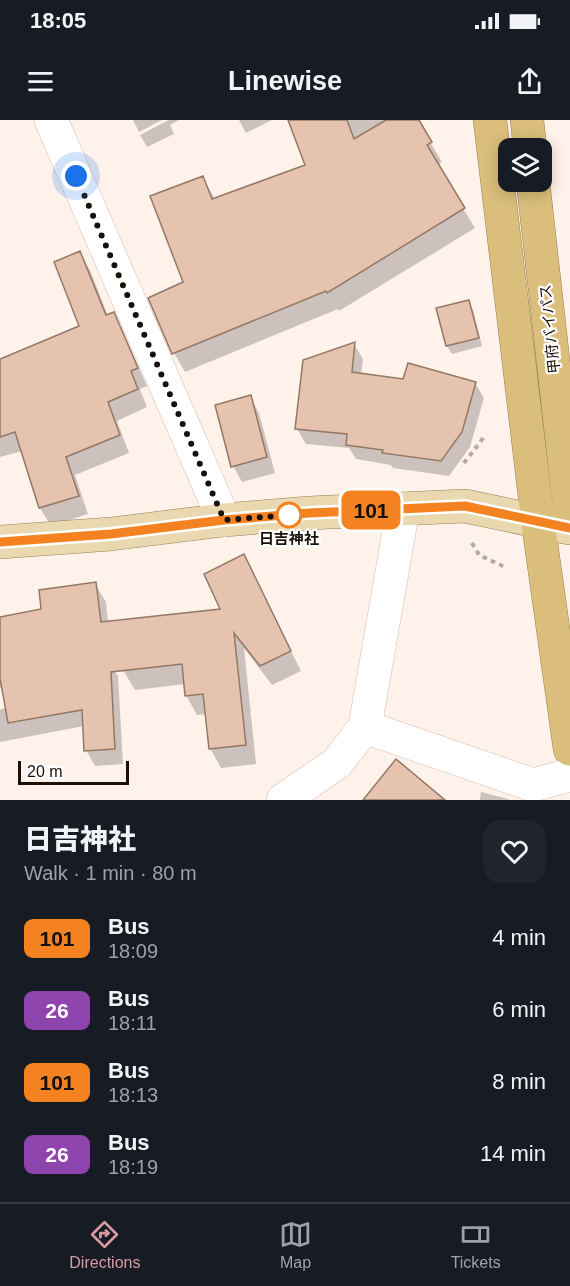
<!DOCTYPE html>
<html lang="en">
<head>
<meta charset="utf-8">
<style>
	:root { --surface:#171b24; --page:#20242c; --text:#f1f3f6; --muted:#9ea1a6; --line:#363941; --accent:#d999a3 }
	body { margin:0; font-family:Helvetica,"Noto Sans JP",sans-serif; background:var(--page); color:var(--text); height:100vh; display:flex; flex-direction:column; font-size:22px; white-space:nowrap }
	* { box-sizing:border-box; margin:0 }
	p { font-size:20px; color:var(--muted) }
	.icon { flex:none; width:33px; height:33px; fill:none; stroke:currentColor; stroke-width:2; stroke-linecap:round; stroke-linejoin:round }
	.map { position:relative; height:680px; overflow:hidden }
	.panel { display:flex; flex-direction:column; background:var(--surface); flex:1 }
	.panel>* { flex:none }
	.badge { padding:0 12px; border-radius:9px; font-size:21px; line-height:39px }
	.controls { position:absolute; left:498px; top:18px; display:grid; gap:12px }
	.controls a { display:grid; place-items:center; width:54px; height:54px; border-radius:12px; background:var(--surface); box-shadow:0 3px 15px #0003; font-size:30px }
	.scale { position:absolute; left:18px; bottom:15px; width:111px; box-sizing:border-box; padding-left:6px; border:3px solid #1a100a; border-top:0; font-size:16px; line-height:21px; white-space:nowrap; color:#1a100a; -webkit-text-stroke:4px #fff; paint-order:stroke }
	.you { position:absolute; width:30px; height:30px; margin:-15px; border:4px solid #fff; border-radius:50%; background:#1a73e8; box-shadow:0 0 0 9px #1a73e833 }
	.map>.badge { position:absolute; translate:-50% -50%; box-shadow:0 0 0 3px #fff }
	.round { display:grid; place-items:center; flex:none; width:63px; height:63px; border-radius:18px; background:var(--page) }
	.overview { display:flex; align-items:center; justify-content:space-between; height:102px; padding:0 24px }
	h1 { font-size:28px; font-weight:800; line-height:45px }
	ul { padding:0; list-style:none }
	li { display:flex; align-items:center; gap:18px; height:72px; padding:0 24px }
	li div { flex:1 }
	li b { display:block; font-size:22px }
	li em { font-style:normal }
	li .badge { min-width:66px; font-weight:700; text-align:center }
	.status { display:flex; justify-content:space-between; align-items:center; height:42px; padding:0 30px; background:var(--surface); direction:ltr }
	.status svg { height:16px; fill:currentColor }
	header { display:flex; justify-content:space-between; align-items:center; height:78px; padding:0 24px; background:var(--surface); font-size:27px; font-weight:800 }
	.menu { display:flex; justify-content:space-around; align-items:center; height:84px; border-top:2px solid var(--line); background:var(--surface); font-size:16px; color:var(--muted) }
	.menu a { display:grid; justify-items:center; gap:3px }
	.menu .selected { color:var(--accent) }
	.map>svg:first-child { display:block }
</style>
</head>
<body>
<div class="status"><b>18:05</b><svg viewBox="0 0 49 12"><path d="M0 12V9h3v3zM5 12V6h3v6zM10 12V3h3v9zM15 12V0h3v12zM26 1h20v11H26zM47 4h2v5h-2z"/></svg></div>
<header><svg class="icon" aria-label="menu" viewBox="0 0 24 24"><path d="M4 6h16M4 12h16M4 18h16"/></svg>Linewise<svg class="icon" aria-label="share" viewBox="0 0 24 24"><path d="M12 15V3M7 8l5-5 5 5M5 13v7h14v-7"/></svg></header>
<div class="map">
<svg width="570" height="680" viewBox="0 0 570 680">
	<rect width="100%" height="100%" fill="#fff2eb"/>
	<path fill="#0003" d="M133 0H162L139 12Z
		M169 0H179L170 5 174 14 147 27 140 15Z
		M239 0H272L246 13Z
		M290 0H417L442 42 437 45 475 108 339 191 338 189 185 252 174 233 203 58 215 79 307 46Z
		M79 133 90 150 108 196 113 194 123 212 147 266 140 269 147 287 117 301 129 333 75 355 88 394 51 406 40 388 22 331 0 337V240L81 207Z
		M468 181 473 190 482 226 452 234 447 226Z
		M354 224 363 239 361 255 404 260 475 263 484 278 470 327 449 356 393 348 391 345 356 339 349 328 306 324 297 309Z
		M250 277 259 293 275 353 242 362 233 346Z
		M243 436 301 551 272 565 244 528 256 644 221 648 210 628 206 594 197 595 186 575 185 564 135 570 123 550 112 547 118 556 123 644 95 646 86 630 84 606 0 622V590L80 554 0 568V499L43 490 95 464 106 482 108 502 223 490Z
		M481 672 508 679 509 680H480Z"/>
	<path fill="#e5c3ae" stroke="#937866" stroke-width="1.5" d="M288 0H347L354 19 386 0H419L432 22 427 25 465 88 327 173 326 171 172 234 148 178 183 162 150 76 203 56 212 79 305 45Z
		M80 131 106 195 114 192 138 248 131 251 138 269 108 282 120 315 66 337 79 376 39 388 15 312 0 317V239L79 206 54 142Z
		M469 180 479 218 446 226 436 188Z
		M355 222 352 252 403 259 408 243 476 262 462 312 441 341 382 333 383 330 346 325 347 314 295 309 303 240Z
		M251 275 267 337 231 347 215 285Z
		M244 434 291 531 260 546 234 513 246 625 209 629 203 574 185 576 182 544 111 552 115 629 84 631 82 590 8 603 0 558V497L41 489 39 470 96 462 101 502 220 489 204 454Z
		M396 639 445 680H363Z"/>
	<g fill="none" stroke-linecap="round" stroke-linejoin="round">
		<defs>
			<path id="minor" d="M51 0 224 400
				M365 607 533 665 570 655
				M283 680 337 643 365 607 403 389"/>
			<path id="major" d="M0 422 111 414 224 400 309 393 465 386 570 408"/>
			<path id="highway" d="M490 0 538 402 570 629
				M527 0 530 28
				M533 62 570 391"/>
		</defs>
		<use href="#minor" stroke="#dbbbab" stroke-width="34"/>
		<use href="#major" stroke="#978153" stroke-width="34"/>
		<use href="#highway" stroke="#978153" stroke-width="34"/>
		<path stroke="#b5a9a2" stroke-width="4" stroke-dasharray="4.5 4.5" stroke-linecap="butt" d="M464 343 484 317
			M472 423 479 435 507 448"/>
		<use href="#minor" stroke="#fff" stroke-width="33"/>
		<use href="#major" stroke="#e9d8b0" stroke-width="33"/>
		<use href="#highway" stroke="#dbbe7b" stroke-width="33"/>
	</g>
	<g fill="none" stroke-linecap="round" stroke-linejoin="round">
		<defs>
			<path id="line" d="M0 422 111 414 224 400 309 393 465 386 570 408"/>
		</defs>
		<use href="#line" stroke="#fff" stroke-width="14"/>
		<use href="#line" stroke="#f58220" stroke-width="9"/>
		<path stroke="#1a100a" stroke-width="6" stroke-dasharray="0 10.8" d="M76 56 224 400 289 395"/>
	</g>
	<circle fill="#fff" stroke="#f58220" stroke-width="3" cx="289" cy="395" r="12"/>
	<g text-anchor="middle" stroke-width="4.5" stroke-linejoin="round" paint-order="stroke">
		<g font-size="15" fill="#1a100a" stroke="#fff">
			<text transform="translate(550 209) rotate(-96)" y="5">甲府バイパス</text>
		</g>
		<g font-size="15" font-weight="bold" fill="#1a100a" stroke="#fff">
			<text x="289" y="424">日吉神社</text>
		</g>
	</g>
</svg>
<div class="controls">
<a><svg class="icon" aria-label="layers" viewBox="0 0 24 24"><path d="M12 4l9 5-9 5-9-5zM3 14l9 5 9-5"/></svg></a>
</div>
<div class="scale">20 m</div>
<div class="you" style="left:76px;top:56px"></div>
<b class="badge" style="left:371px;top:390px;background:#f58220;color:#111">101</b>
</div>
<section class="panel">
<div class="overview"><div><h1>日吉神社</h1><p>Walk · 1 min · 80 m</p></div><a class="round"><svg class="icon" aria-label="heart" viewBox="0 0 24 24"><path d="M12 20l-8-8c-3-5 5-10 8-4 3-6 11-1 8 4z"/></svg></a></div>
<ul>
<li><span class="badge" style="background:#f58220;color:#111">101</span><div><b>Bus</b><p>18:09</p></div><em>4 min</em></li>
<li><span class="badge" style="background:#8e44ad;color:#fff">26</span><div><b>Bus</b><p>18:11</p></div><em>6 min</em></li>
<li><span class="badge" style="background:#f58220;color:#111">101</span><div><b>Bus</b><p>18:13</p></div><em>8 min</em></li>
<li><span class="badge" style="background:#8e44ad;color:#fff">26</span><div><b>Bus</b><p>18:19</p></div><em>14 min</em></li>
</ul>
</section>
<nav class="menu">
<a class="selected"><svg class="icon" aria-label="directions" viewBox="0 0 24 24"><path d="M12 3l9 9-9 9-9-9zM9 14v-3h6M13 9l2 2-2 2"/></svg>Directions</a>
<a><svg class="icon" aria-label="map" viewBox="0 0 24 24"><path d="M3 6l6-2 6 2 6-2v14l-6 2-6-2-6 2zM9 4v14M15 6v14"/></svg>Map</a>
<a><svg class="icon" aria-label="tickets" viewBox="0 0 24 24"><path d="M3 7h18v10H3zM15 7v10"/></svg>Tickets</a>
</nav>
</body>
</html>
